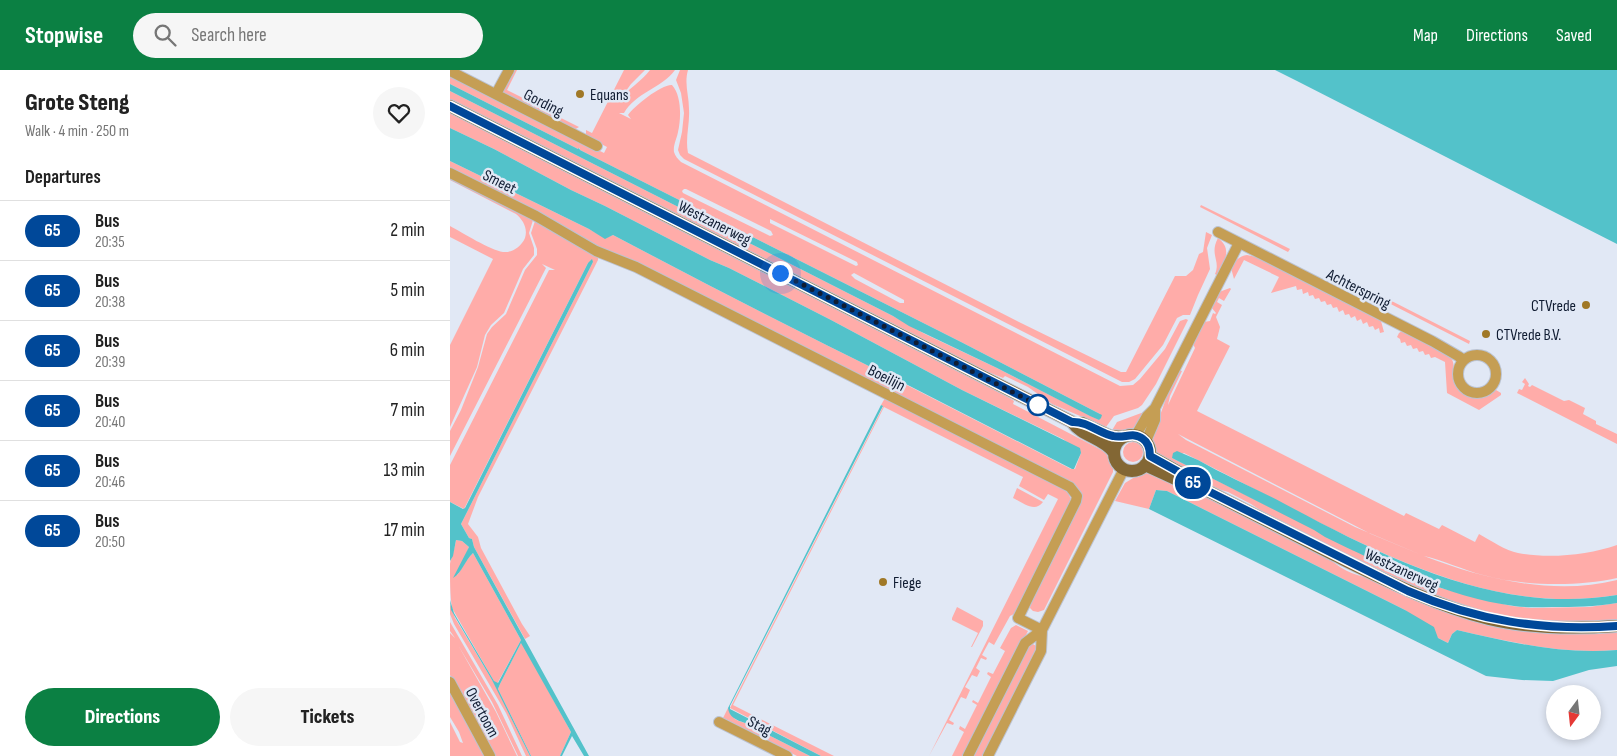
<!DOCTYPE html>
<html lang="en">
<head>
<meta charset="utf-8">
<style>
	:root { --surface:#fff; --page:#f6f6f6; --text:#222; --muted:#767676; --line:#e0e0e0; --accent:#0b8043 }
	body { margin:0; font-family:"Sofia Sans Condensed",sans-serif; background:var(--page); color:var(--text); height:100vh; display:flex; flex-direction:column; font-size:19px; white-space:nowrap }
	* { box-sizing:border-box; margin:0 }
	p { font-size:16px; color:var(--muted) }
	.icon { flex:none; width:28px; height:28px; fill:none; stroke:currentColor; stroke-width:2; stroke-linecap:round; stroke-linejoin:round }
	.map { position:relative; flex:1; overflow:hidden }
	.details { display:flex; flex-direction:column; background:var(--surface); width:450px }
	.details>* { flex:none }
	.badge { padding:0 10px; border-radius:16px; font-size:18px; line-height:32px }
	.needle { width:32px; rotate:195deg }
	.controls { position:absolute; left:1096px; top:615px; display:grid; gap:10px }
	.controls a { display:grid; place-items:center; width:55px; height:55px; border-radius:50%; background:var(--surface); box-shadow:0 2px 8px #0003; font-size:25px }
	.you { position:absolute; width:25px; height:25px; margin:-12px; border:4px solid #fff; border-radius:50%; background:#1a73e8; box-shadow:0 0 0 8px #1a73e833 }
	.map>.badge { position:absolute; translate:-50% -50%; box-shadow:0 0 0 2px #fff }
	h2 { padding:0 25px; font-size:19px; line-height:45px }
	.round { display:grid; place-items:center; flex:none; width:52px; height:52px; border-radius:26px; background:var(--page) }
	.headline { display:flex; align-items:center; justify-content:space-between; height:85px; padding:0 25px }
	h1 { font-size:24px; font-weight:800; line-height:38px }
	.primary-button { display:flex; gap:10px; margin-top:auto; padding:10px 25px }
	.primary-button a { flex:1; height:58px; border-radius:30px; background:var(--accent); color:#fff; font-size:20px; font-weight:800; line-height:58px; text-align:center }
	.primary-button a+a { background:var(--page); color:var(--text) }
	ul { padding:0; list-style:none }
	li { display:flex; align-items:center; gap:15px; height:60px; padding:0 25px; border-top:1px solid var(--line) }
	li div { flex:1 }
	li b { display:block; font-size:19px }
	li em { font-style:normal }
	li .badge { min-width:55px; font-weight:700; text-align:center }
	header { display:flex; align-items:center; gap:30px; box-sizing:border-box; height:70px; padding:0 25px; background:var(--accent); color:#fff }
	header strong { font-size:24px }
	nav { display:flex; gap:28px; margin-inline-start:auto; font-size:18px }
	.search { width:350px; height:45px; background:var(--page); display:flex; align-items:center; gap:12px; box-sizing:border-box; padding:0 18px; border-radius:28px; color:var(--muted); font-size:19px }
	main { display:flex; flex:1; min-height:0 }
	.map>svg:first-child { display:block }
</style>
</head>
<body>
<header>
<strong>Stopwise</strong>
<div class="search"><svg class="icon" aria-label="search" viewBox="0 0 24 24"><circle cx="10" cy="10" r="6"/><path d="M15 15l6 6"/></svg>Search here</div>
<nav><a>Map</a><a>Directions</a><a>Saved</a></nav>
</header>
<main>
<section class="details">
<div class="headline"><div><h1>Grote Steng</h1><p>Walk · 4 min · 250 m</p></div><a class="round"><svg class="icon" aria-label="heart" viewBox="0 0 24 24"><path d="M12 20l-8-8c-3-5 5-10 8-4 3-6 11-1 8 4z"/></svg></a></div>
<h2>Departures</h2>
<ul>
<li><span class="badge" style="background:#004899;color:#fff">65</span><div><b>Bus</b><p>20:35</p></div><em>2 min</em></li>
<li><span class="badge" style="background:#004899;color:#fff">65</span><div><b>Bus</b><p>20:38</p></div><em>5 min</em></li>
<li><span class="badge" style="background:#004899;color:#fff">65</span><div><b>Bus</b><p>20:39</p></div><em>6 min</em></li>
<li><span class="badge" style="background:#004899;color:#fff">65</span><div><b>Bus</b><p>20:40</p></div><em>7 min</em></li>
<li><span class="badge" style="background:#004899;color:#fff">65</span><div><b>Bus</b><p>20:46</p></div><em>13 min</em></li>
<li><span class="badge" style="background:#004899;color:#fff">65</span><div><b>Bus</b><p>20:50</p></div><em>17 min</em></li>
</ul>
<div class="primary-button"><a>Directions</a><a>Tickets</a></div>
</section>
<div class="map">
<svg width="1167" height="686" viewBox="0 0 1167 686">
	<rect width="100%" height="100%" fill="#e1e8f5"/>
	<path fill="#ffaca9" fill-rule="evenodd" d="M63 0H67L57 20 83 33 82 36 84 37 85 35 129 57 124 60 51 22Z
		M174 0H195L181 14 170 29C179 18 191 12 200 0H225C212 18 185 23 174 43H169L181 49 178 45C184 36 212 14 222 15 232 26 231 49 228 62 227 68 223 75 224 82 225 86 228 89 231 92L670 316 683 315 690 309 715 279 730 251 736 249 738 250 706 314 692 335 688 338 664 346 656 357 602 334 578 317 555 306 553 308 523 296 66 65C52 54 42 51 26 45 17 41 9 36 0 31V21L443 246 475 264 547 298 649 350 650 344 513 273 130 80V78L128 79 0 14V5L154 83 157 77 136 66V60L142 63ZM234 119H236L321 161 323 165 320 166 233 123 232 121ZM320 149 407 192 408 195 406 196 320 153ZM404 203 454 230V233H450L405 209 401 205Z
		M230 0H238C234 14 239 25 239 39 240 54 235 68 238 83L571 253 671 302H676L725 206H736L743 200 749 184 753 182 756 162 762 165 757 178 760 199 748 225 740 245H733L727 248 713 275 685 309 679 312H672L234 89 230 85 228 80 232 62 234 43 231 23 226 10Z
		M0 41 306 196C319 206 332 213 348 218L541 316 564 331 563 334 661 385 663 398V402L594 540 588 542 583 541 580 538 581 530 631 430V423L625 415 147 178 0 99V91L139 159 155 168 163 165C256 214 349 262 443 308L441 316 442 317 447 310 621 399H625L631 383 613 369 512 320 381 250 279 198 260 190 155 136 121 120 44 79 0 58Z
		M0 105 84 147 79 163 84 178V185L73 199 54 243 41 255 35 265 27 297 0 357V275L43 189 0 167V156C13 163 40 180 53 182 62 183 71 177 75 168 78 158 73 150 66 144L0 110Z
		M751 135 840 179 838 182 750 137Z
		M86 148 148 187V190L28 427 18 454 28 467 31 478 72 554 80 566 75 569 24 477 22 469 19 468 11 454 143 192 138 193 14 439 0 432V395L99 200H105L92 194 96 198 0 386V361L11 340 28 297 37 264 42 257 56 244 75 200 87 185V179L81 163Z
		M768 168C783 179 774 192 768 206L765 204C771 190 759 185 768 168Z
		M797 185 806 187 931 251 934 262 930 263 929 258 925 260 923 256 919 257 917 252 913 254 911 249 907 251 905 246 901 248 899 244 895 245 893 240 889 242 887 237 883 238 881 234 877 235 875 231 871 232 869 228 865 229 863 225 859 226 858 222 853 224 852 219 847 220 846 216 821 223 829 207 794 190 784 209 781 198C785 191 789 186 797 185Z
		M780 218 781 219 774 231 769 228 767 232 772 235 766 247 770 257 767 269 780 276 747 341 954 446 956 443 989 459 992 455 1025 472 1029 464C1040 470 1056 481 1068 483 1099 489 1138 485 1167 475V508C1126 517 1073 516 1033 505 1013 500 993 490 974 486 1033 509 1104 526 1167 510V525C1061 542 969 502 876 456 829 432 782 407 734 383L722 388 946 500 991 518 1031 529 1062 536 1081 538 1139 537 1167 533V550L1095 553 1036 543 982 526 822 448 801 434 778 422 758 416 707 384 702 368 718 323 729 300 732 301 720 326 718 335 745 278 743 274 754 252 760 251 763 243 765 244 766 243 761 237 769 222ZM728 364 921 464 974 486 905 457 736 370Z
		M924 222 1020 271 1019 274 923 225Z
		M952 261 998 285C1007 292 1002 300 1004 310 1008 322 1020 329 1032 327 1037 326 1041 322 1046 320L1051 323V325L1029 340 997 323 995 292 985 287 981 288 979 284 975 285 973 281 969 282 967 278 963 279 961 275 957 276 955 272 951 273 950 269 947 267 949 263Z
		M1075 308 1079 314 1078 316 1080 317 1082 315 1114 331 1119 330 1135 338 1133 344 1146 351V354L1167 364V374L1067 323 1069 319 1072 320 1075 314 1072 312Z
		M435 328 617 421 621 429 566 543 560 546 544 575 539 572 532 585 537 588 536 590 531 588 526 598 530 601 527 607 522 605 515 617 520 620 516 629 511 627 499 650 504 653 503 655 497 653 479 686 608 429 598 424 594 430 569 416 573 407 434 337 283 635 384 686H371L280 638 433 337 431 335Z
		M694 342C684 360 683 363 661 362L667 352Z
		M673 382a10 10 0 1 1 20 0a10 10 0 1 1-20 0Z
		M693 402 704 405 767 431 876 486C889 498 902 505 920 508L991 540 1167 560V580C1113 585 1060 572 1007 560L1002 564 998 573 988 568 955 540 717 421 706 420 699 439 665 431 675 413Z
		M567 418 593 432C585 443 573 433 563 428Z
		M6 470 12 471 19 477 7 506 16 491 23 483 71 570 47 614 45 613 2 538C0 525 0 508 0 494 1 488 5 478 6 470Z
		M0 534 5 548 47 618 80 686H76L56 643 4 554 0 544Z
		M507 537 533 551V556L522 577H521L528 563 502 550V548Z
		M0 552 48 635 72 686H68L42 632 8 575 46 642 67 686H44L0 605V563L5 568 0 561Z
		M566 555 578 561 515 686H502L514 662 509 659 510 656 515 659 527 635 522 632 523 630 528 633 541 607 537 604 538 602 543 604 555 581 550 578 561 558Z
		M71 573H72L121 662 110 686H81L48 619 50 614Z
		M581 573 588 577 535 686H520L577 575Z
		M0 619 39 686H0V652L10 672 13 673 9 662 0 647Z
		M278 638C284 648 282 649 295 653L360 686H347L273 648Z"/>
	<path fill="#53c2ca" d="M825 0H1167V174L847 11Z
		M0 14 128 79 129 78 130 80 513 273 650 344 652 345 651 348 649 350 640 346 547 298 459 256 443 246 0 21Z
		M0 58 44 79 121 120 155 136 260 190 279 198 381 250 512 320 630 378 631 383 624 399H622L448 310 444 316H441L443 308C349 262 256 214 163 165L155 169 139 159 0 91Z
		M142 189 143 192 11 454 19 468 22 469 24 477 139 686H134L122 666 112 686H110L121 662 71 573 50 614 48 619 81 686H80L42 610 1 540 0 530 4 543 8 550 44 611 48 613 71 570 23 483C15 490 12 503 3 508L19 477 12 471 6 470 3 486 0 491V432L13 439 15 438 138 193Z
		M431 335 433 336 280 636V639L371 686H360L295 653C286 650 279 647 278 638Z
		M727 381 748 390C776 406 805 418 833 433 936 488 1047 545 1167 525V533C1145 537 1124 537 1102 537 1089 537 1077 538 1064 536 997 527 935 496 875 467L864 460 722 388 723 383Z
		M706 420 717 421 955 540 984 557 988 568 998 573 1002 564 1007 560C1059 572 1113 585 1167 580V596L1139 600 1103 611 1072 610 1036 606 699 439Z"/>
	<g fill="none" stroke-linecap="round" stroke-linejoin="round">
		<defs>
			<path id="minor" d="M0 1 147 76
				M46 24 59 0
				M0 103 86 146 146 181 186 197 620 417 627 426 626 431 568 548 592 560
				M768 162 982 271 1008 286 1014 290
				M1008 304a19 19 0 1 1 38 0a19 19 0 1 1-38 0Z
				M686 365 697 346 705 338 789 173
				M696 371 705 350V338
				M0 612 40 686
				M269 652 337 686
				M518 686 575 573 592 560 674 399
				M538 686 591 581 592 560"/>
			<path id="major" d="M0 36 622 352C632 367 654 368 664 383
				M632 353 660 366 674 367
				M664 383a18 18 0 1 1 36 0a18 18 0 1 1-36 0Z
				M700 386 736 406 740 412C788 436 835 460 882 484 933 509 983 535 1039 549 1081 559 1124 559 1167 556
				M695 395 732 412"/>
		</defs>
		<use href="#minor" stroke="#bbc3d2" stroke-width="12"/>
		<use href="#major" stroke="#bbc3d2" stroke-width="14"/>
		<use href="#minor" stroke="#c59e54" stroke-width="10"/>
		<use href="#major" stroke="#836734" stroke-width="12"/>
	</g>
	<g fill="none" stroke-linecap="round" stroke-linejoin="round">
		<defs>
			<path id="line" d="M0 36 622 352C637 351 649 363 663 366 674 369 683 361 693 369 699 373 700 380 700 386L736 406 740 412 958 521C1027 551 1092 561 1167 556"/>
		</defs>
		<use href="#line" stroke="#fff" stroke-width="11"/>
		<use href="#line" stroke="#004899" stroke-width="8"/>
		<path stroke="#101c32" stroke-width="5" stroke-dasharray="0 9" d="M330 203 588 335"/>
	</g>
	<g fill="#a07826" stroke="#e1e8f5" stroke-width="2">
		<circle cx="130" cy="24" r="5"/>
		<circle cx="1136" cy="235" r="5"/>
		<circle cx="1036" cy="264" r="5"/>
		<circle cx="433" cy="512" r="5"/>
	</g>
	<circle fill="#fff" stroke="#004899" stroke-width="2.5" cx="588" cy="335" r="10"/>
	<g text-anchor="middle" stroke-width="5" stroke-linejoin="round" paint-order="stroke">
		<g font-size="16" fill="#101c32" stroke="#e1e8f5" text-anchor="start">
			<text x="140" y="30">Equans</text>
			<text x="1126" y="241" text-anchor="end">CTVrede</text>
			<text x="1046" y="270">CTVrede B.V.</text>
			<text x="443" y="518">Fiege</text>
		</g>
		<g font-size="16" fill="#101c32" stroke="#e1e8f5">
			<text transform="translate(94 32) rotate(27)" y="6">Gording</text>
			<text transform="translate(50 111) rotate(27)" y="6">Smeet</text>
			<text transform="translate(265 152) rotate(27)" y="6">Westzanerweg</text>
			<text transform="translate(909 218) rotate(27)" y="6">Achterspring</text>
			<text transform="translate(437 307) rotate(27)" y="6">Boeilijn</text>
			<text transform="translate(952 499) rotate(25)" y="6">Westzanerweg</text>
			<text transform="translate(33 642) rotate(62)" y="6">Overtoom</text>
			<text transform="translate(310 655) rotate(27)" y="6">Stag</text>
		</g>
	</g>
</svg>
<div class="controls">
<a><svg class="needle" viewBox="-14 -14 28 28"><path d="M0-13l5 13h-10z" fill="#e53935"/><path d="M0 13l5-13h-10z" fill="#767676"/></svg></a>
</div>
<div class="you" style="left:330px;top:203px"></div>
<b class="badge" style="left:743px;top:413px;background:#004899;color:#fff">65</b>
</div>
</main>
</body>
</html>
